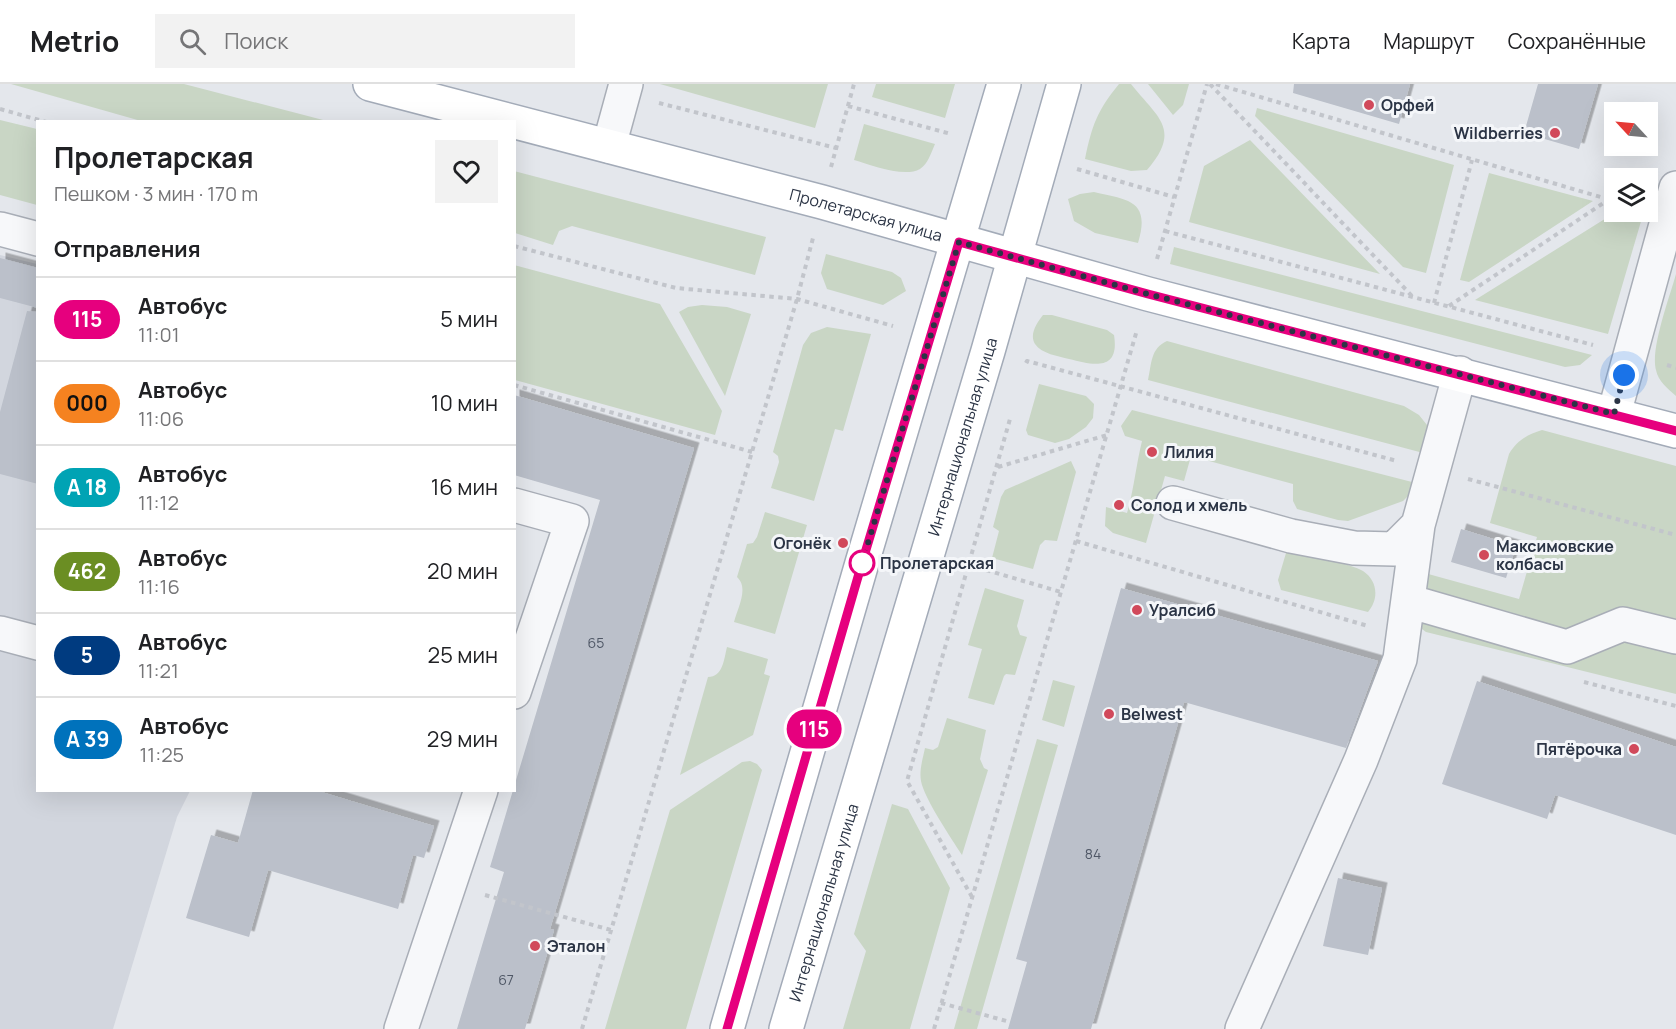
<!DOCTYPE html>
<html lang="ru">
<head>
<meta charset="utf-8">
<style>
	:root { --surface:#fff; --page:#f2f2f2; --text:#202124; --muted:#757577; --line:#e0e0e0 }
	body { margin:0; font-family:Manrope,sans-serif; background:var(--page); color:var(--text); height:100vh; display:flex; flex-direction:column; font-size:22px; white-space:nowrap }
	* { box-sizing:border-box; margin:0 }
	p { font-size:20px; color:var(--muted) }
	.icon { flex:none; width:33px; height:33px; fill:none; stroke:currentColor; stroke-width:2; stroke-linecap:round; stroke-linejoin:round }
	.map { position:relative; flex:1; overflow:hidden }
	.sheet { position:absolute; left:36px; top:36px; width:480px; height:672px; display:flex; flex-direction:column; background:var(--surface); border-radius:0px; box-shadow:0 6px 24px #0002 }
	.sheet>* { flex:none }
	.badge { padding:0 12px; border-radius:20px; font-size:21px; line-height:39px }
	.needle { width:39px; rotate:296deg }
	.tools { position:absolute; left:1604px; top:18px; display:grid; gap:12px }
	.tools a { display:grid; place-items:center; width:54px; height:54px; border-radius:0px; background:var(--surface); box-shadow:0 6px 24px #0002; font-size:30px }
	.you { position:absolute; width:30px; height:30px; margin:-15px; border:4px solid #fff; border-radius:50%; background:#1a73e8; box-shadow:0 0 0 9px #1a73e833 }
	.map>.badge { position:absolute; translate:-50% -50%; box-shadow:0 0 0 3px #fff }
	h2 { padding:0 18px; font-size:22px; line-height:54px }
	.round { display:grid; place-items:center; flex:none; width:63px; height:63px; border-radius:0px; background:var(--page) }
	.head { display:flex; align-items:center; justify-content:space-between; height:102px; padding:0 18px }
	h1 { font-size:28px; font-weight:700; line-height:45px }
	ul { padding:0; list-style:none }
	li { display:flex; align-items:center; gap:18px; height:84px; padding:0 18px; border-top:2px solid var(--line) }
	li div { flex:1 }
	li b { display:block; font-size:22px }
	li em { font-style:normal }
	li .badge { min-width:66px; font-weight:700; text-align:center }
	header { display:flex; align-items:center; gap:36px; box-sizing:border-box; height:84px; padding:0 30px; background:var(--surface); border-bottom:2px solid var(--line) }
	header strong { font-size:28px }
	nav { display:flex; gap:33px; margin-inline-start:auto; font-size:21px }
	.search { width:420px; height:54px; background:var(--page); display:flex; align-items:center; gap:15px; box-sizing:border-box; padding:0 21px; border-radius:0px; color:var(--muted); font-size:22px }
	.map>svg:first-child { display:block }
</style>
</head>
<body>
<header>
<strong>Metrio</strong>
<div class="search"><svg class="icon" aria-label="search" viewBox="0 0 24 24"><circle cx="10" cy="10" r="6"/><path d="M15 15l6 6"/></svg>Поиск</div>
<nav><a>Карта</a><a>Маршрут</a><a>Сохранённые</a></nav>
</header>
<div class="map">
<svg width="1676" height="945" viewBox="0 0 1676 945">
	<defs>
		<filter id="shadow"><feDropShadow dx="5.5" dy="-5.5" stdDeviation="0" flood-color="#0004"/></filter>
	</defs>
	<rect width="100%" height="100%" fill="#e4e7ec"/>
	<path fill="#d2d6de" d="M0 171 37 180 38 706 190 707 177 733 113 945H0Z"/>
	<path fill="#c9d6c5" d="M11 0H184L327 37H141Z
		M660 0H828L815 44Z
		M876 0H955L945 34 872 13Z
		M1119 0H1131C1158 34 1182 45 1147 86L1131 87 1085 75C1092 41 1097 27 1119 0Z
		M1148 0H1189L1183 21 1173 31Z
		M1257 24 1454 81 1426 189 1403 183 1255 32Z
		M0 36 37 45V121L0 111Z
		M864 40 935 60C931 69 928 80 920 85 904 94 871 81 854 76Z
		M1250 56 1380 190 1189 138 1204 82Z
		M514 87 766 153 755 191 572 142 559 147 553 161 515 149Z
		M1489 89 1593 117 1469 198 1460 196Z
		M1094 108C1128 116 1151 116 1138 159L1095 149 1074 137 1068 115 1080 110Z
		M1616 128 1642 134 1608 250 1475 216Z
		M1174 163 1592 271 1580 281 1565 283 1170 180Z
		M826 170 892 188 901 194 906 207 883 221 827 205 821 189Z
		M514 181 660 220 722 327 715 351 515 296Z
		M1676 190V312C1668 305 1658 297 1656 286 1650 265 1670 212 1676 190Z
		M702 221 727 223 751 230 725 312 679 228 688 223Z
		M1043 231H1052L1107 246 1114 251C1120 288 1093 281 1069 275 1058 272 1042 270 1035 260 1029 250 1037 239 1043 231Z
		M827 243 871 250 843 347 835 345 814 417 771 404 779 378 778 372 773 368 803 261 811 249Z
		M1167 257 1404 322 1419 331 1431 346 1427 370 1148 296C1152 279 1150 265 1167 257Z
		M1039 300 1086 312 1094 320 1093 334 1086 343 1069 355 1055 359 1028 351 1026 346Z
		M1132 326 1412 398 1409 411 1403 417 1348 437 1338 436 1297 425 1293 417V400L1191 372 1184 397 1165 392 1146 459 1113 449 1105 442 1106 423 1127 429C1134 405 1136 381 1142 357L1125 352 1121 342Z
		M1542 346 1676 382V610L1426 548 1418 542 1421 488 1519 515 1537 453 1490 439 1509 370C1517 356 1527 351 1542 346Z
		M1071 377 1076 388 1057 457 1045 456 1040 461 1033 485 992 474 999 447 993 443 1001 413 1005 406Z
		M765 428 807 441 775 550 734 538C738 523 749 504 737 493L747 460 753 459 757 453Z
		M1293 466C1308 471 1352 480 1363 487 1378 497 1379 515 1368 528L1281 506 1278 496 1286 469Z
		M985 504 1024 516 1017 542 1020 551 1027 553 1015 591 1006 590 1004 592 994 621 968 614 982 565 968 561Z
		M727 563 768 575 764 590 770 592 753 651 680 691 708 593C723 593 724 575 727 563Z
		M1053 596 1075 602 1064 643 1042 636Z
		M947 634 986 646 980 675 984 684 988 686 962 771C951 754 924 714 921 697 919 686 923 674 925 664L933 666 938 663Z
		M1037 655 1058 661 977 945H954Z
		M750 677 757 680 762 686 686 945H605L670 726 742 678Z
		M892 720 908 725 950 804 910 945H843L866 867 854 850Z"/>
	<path fill="#bbc0ca" filter="url(#shadow)" d="M1294 0H1410L1399 40 1293 9Z
		M1538 0H1598L1579 65 1524 49Z
		M0 174 38 184V224L0 214Z
		M27 227 38 228V400L0 390V328Z
		M514 311 694 364 550 845 554 846 525 945H457L504 788 490 783 600 416 514 391Z
		M1461 445 1516 462 1506 494 1451 478Z
		M1121 504 1378 577 1346 664 1184 618 1091 945H1008L1027 878 1016 875Z
		M1477 597 1676 663V751L1555 711 1547 735 1442 700Z
		M253 706H315L434 742 424 774 413 771 398 825 268 786 249 853 186 834 211 751 238 759Z
		M1338 794 1382 804 1368 871 1323 862Z"/>
	<g fill="none" stroke-linecap="round" stroke-linejoin="round">
		<defs>
			<path id="minor" d="M609 62 626 0
				M0 145 38 155
				M1614 330 1676 104
				M1173 419 1291 452 1354 464 1394 465 1418 441 1460 289
				M514 421 572 437 514 608
				M1408 517 1567 563 1623 540 1676 553
				M0 549 38 559
				M401 945 481 706
				M1242 945 1361 676 1400 575 1418 441"/>
			<g id="major">
				<path id="s1" d="M370 0 822 118 1148 210 1676 347"/>
				<path d="M727 945 862 479 1004 0"/>
				<path id="s2" d="M786 945 988 267 1064 0"/>
			</g>
		</defs>
		<use href="#minor" stroke="#a9aeb7" stroke-width="36"/>
		<use href="#major" stroke="#a3abb8" stroke-width="36"/>
		<path stroke="#c2c5cb" stroke-width="4" stroke-dasharray="4.5 4.5" stroke-linecap="butt" d="M1210 0 1412 212
			M1216 0 1614 117
			M659 19 836 64
			M848 22 951 50
			M0 25 46 38
			M831 83 854 0
			M1077 85 1174 113
			M1165 147 1593 261
			M514 162 676 204 797 215 893 242
			M1157 175 1207 0
			M1434 219 1472 76
			M1449 222 1608 116
			M1026 279 1027 277 1397 377
			M1667 281 1676 284
			M514 301 752 368
			M998 383 1107 351
			M1468 395 1676 451
			M1076 457 1368 542
			M969 481 1061 508
			M1584 598 1676 622
			M485 811 611 846
			M972 813 907 697 1010 335
			M941 919 1010 938
			M582 945 797 215 813 154
			M934 945 1137 246"/>
		<use href="#minor" stroke="#f7f8fa" stroke-width="33"/>
		<use href="#major" stroke="#fff" stroke-width="33"/>
	</g>
	<g fill="none" stroke-linecap="round" stroke-linejoin="round">
		<defs>
			<path id="line" d="M727 945 862 479 959 158 1148 210 1676 347"/>
		</defs>
		<use href="#line" stroke="#fff" stroke-width="14"/>
		<use href="#line" stroke="#e6007e" stroke-width="9"/>
		<path stroke="#2b3445" stroke-width="6" stroke-dasharray="0 10.8" d="M862 479 959 158 1148 210 1614 330 1624 291"/>
	</g>
	<g fill="#d1495b" stroke="#f4f6f9" stroke-width="2">
		<circle cx="1369" cy="21" r="6"/>
		<circle cx="1555" cy="49" r="6"/>
		<circle cx="1152" cy="368" r="6"/>
		<circle cx="1119" cy="421" r="6"/>
		<circle cx="843" cy="459" r="6"/>
		<circle cx="1484" cy="471" r="6"/>
		<circle cx="1137" cy="526" r="6"/>
		<circle cx="1109" cy="630" r="6"/>
		<circle cx="1634" cy="665" r="6"/>
		<circle cx="535" cy="862" r="6"/>
	</g>
	<circle fill="#fff" stroke="#e6007e" stroke-width="3" cx="862" cy="479" r="12"/>
	<g text-anchor="middle" stroke-width="6" stroke-linejoin="round" paint-order="stroke">
		<g font-size="14" fill="#4f5766">
			<text x="596" y="564">65</text>
			<text x="1093" y="775">84</text>
			<text x="506" y="901">67</text>
		</g>
		<g font-size="16" font-weight="bold" fill="#2b3445" stroke="#f4f6f9" text-anchor="start">
			<text x="1381" y="27">Орфей</text>
			<text x="1543" y="55" text-anchor="end">Wildberries</text>
			<text x="1164" y="374">Лилия</text>
			<text x="1131" y="427">Солод и хмель</text>
			<text x="831" y="465" text-anchor="end">Огонёк</text>
			<text x="1496" y="468">Максимовские<tspan x="1496" dy="18">колбасы</tspan></text>
			<text x="1149" y="532">Уралсиб</text>
			<text x="1121" y="636">Belwest</text>
			<text x="1622" y="671" text-anchor="end">Пятёрочка</text>
			<text x="547" y="868">Эталон</text>
		</g>
		<g font-size="16" fill="#2b3445" stroke="#f4f6f9">
			<text dy="6" stroke="none"><textPath href="#s1" startOffset="513">Пролетарская улица</textPath></text>
			<text dy="6" stroke="none"><textPath href="#s2" startOffset="618">Интернациональная улица</textPath></text>
			<text dy="6" stroke="none"><textPath href="#s2" startOffset="132">Интернациональная улица</textPath></text>
		</g>
		<g font-size="16" font-weight="bold" fill="#2b3445" stroke="#f4f6f9" text-anchor="start">
			<text x="880" y="485">Пролетарская</text>
		</g>
	</g>
</svg>
<div class="tools">
<a><svg class="needle" viewBox="-14 -14 28 28"><path d="M0-13l5 13h-10z" fill="#e53935"/><path d="M0 13l5-13h-10z" fill="#757577"/></svg></a>
<a><svg class="icon" aria-label="layers" viewBox="0 0 24 24"><path d="M12 4l9 5-9 5-9-5zM3 14l9 5 9-5"/></svg></a>
</div>
<div class="you" style="left:1624px;top:291px"></div>
<b class="badge" style="left:814px;top:645px;background:#e6007e;color:#fff">115</b>
<section class="sheet">
<div class="head"><div><h1>Пролетарская</h1><p>Пешком · 3 мин · 170 m</p></div><a class="round"><svg class="icon" aria-label="heart" viewBox="0 0 24 24"><path d="M12 20l-8-8c-3-5 5-10 8-4 3-6 11-1 8 4z"/></svg></a></div>
<h2>Отправления</h2>
<ul>
<li><span class="badge" style="background:#e6007e;color:#fff">115</span><div><b>Автобус</b><p>11:01</p></div><em>5 мин</em></li>
<li><span class="badge" style="background:#f58220;color:#111">000</span><div><b>Автобус</b><p>11:06</p></div><em>10 мин</em></li>
<li><span class="badge" style="background:#00a3b4;color:#fff">А 18</span><div><b>Автобус</b><p>11:12</p></div><em>16 мин</em></li>
<li><span class="badge" style="background:#6b8e23;color:#fff">462</span><div><b>Автобус</b><p>11:16</p></div><em>20 мин</em></li>
<li><span class="badge" style="background:#003b80;color:#fff">5</span><div><b>Автобус</b><p>11:21</p></div><em>25 мин</em></li>
<li><span class="badge" style="background:#0072bc;color:#fff">А 39</span><div><b>Автобус</b><p>11:25</p></div><em>29 мин</em></li>
</ul>
</section>
</div>
</body>
</html>
